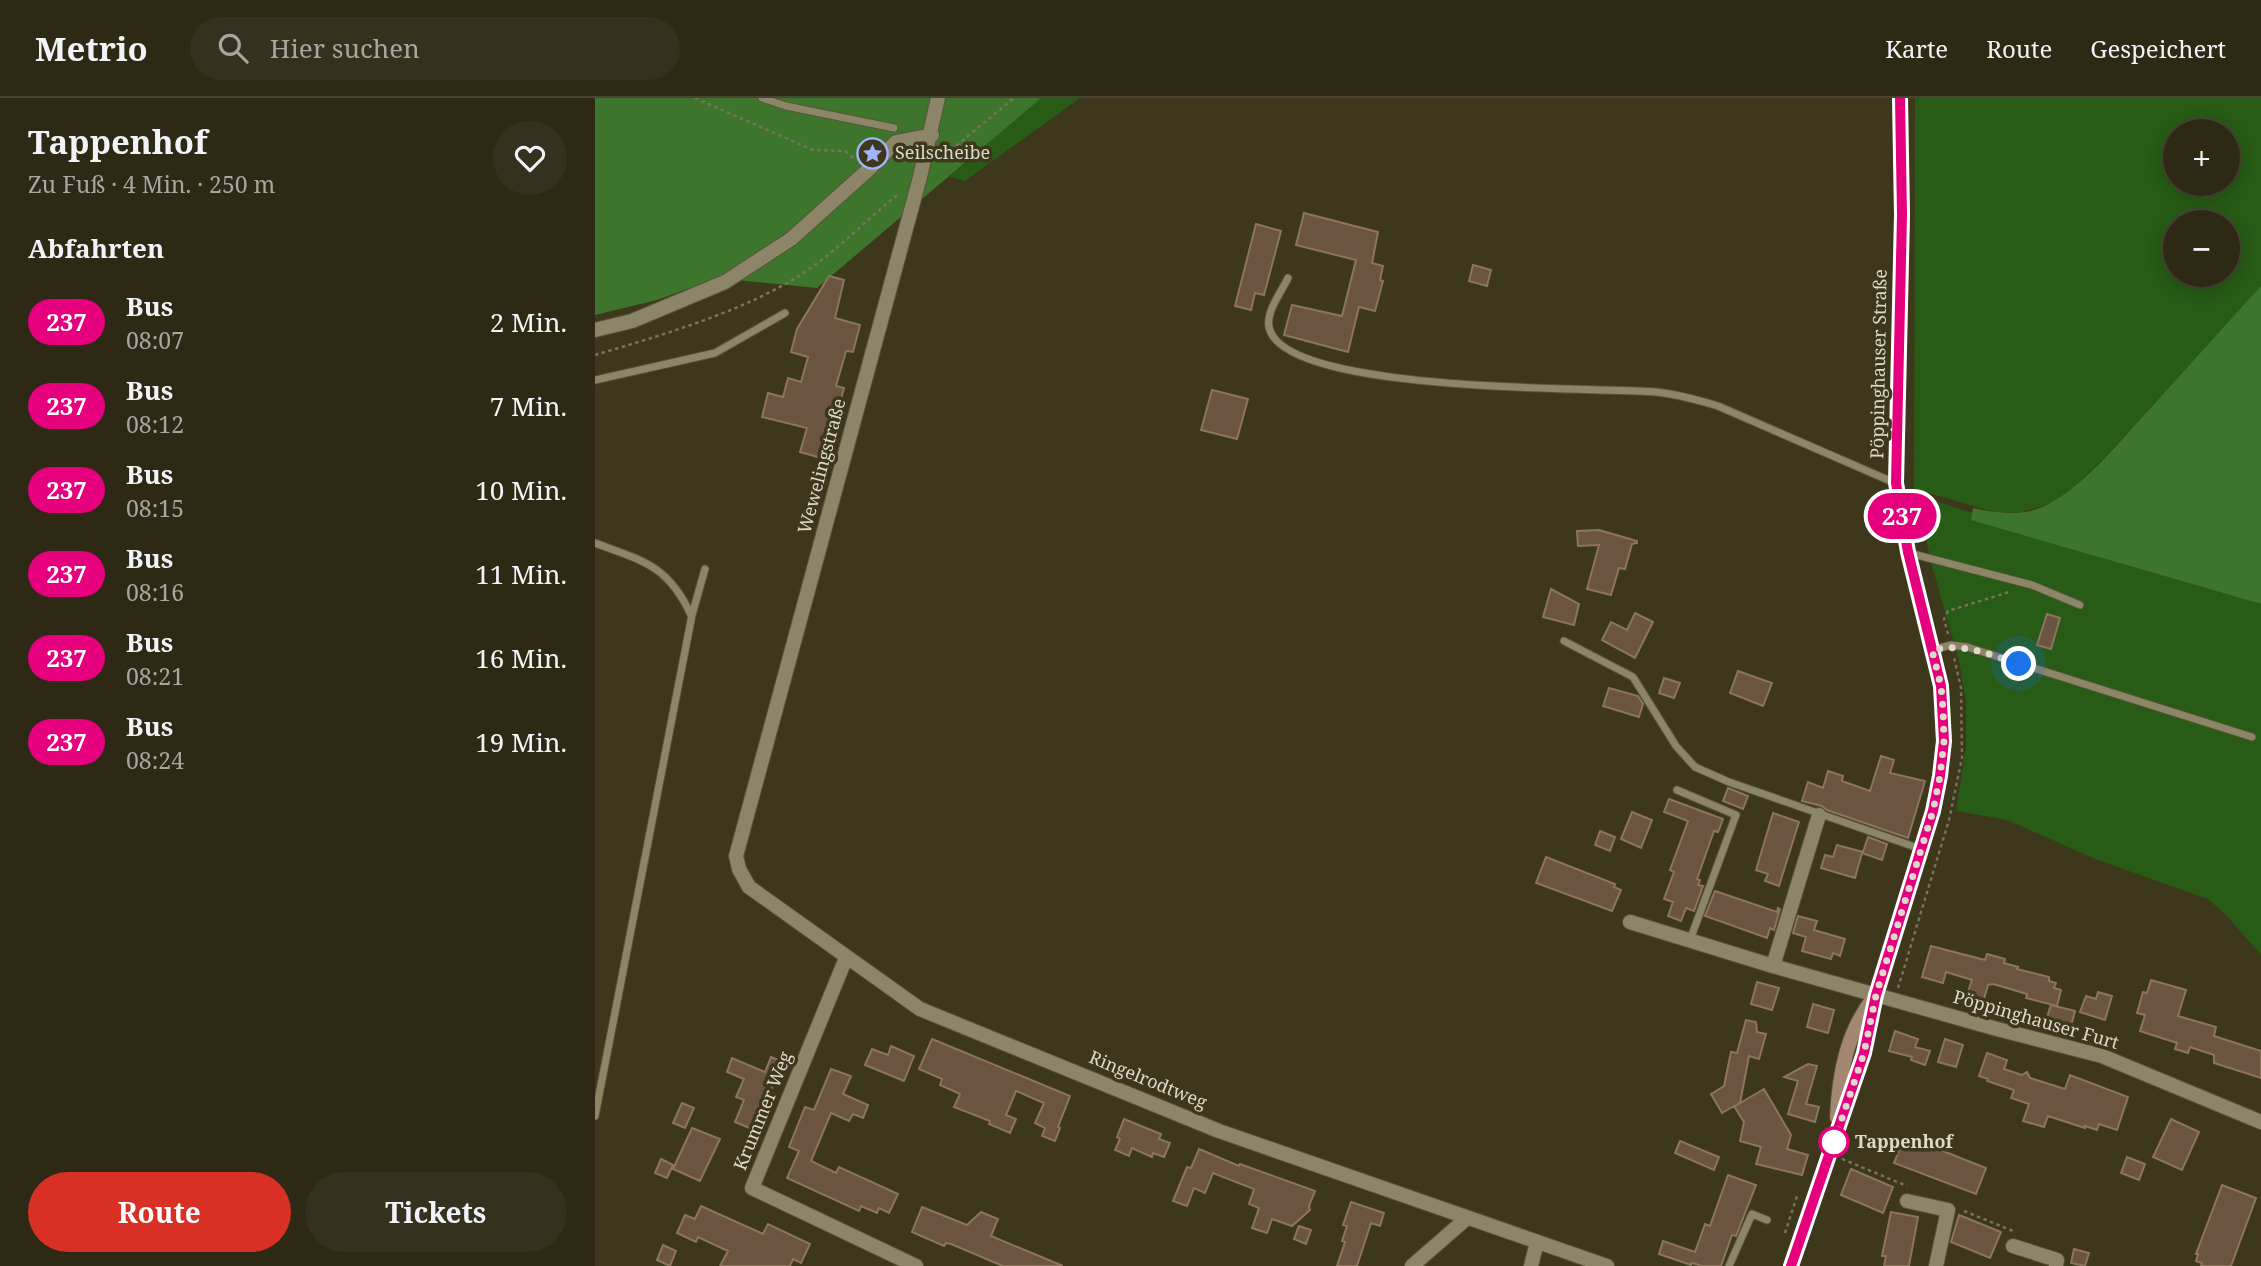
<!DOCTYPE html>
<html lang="de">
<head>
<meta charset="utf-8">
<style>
	:root { --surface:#2e2915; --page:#36311e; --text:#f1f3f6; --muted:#a7a6a0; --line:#494534; --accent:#d93025 }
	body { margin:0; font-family:"Noto Serif",serif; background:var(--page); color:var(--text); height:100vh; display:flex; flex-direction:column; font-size:26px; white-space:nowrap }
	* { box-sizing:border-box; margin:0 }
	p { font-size:23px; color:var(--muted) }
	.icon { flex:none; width:38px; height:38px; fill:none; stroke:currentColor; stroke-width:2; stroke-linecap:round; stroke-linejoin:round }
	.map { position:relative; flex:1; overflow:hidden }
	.side { display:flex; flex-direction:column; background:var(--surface); width:595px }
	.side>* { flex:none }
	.badge { padding:0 14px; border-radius:23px; font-size:24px; line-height:46px }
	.tools { position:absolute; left:1568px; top:21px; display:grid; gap:14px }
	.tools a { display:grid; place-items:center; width:77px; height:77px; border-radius:50%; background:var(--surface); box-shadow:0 4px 18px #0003,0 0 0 2px var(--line); font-size:35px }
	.you { position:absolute; width:35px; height:35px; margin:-18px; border:5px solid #fff; border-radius:50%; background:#1a73e8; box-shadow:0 0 0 10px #1a73e833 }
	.map>.badge { position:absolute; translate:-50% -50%; box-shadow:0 0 0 4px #fff }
	h2 { padding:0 28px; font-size:26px; line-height:63px }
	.round { display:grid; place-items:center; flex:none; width:74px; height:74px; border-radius:37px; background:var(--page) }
	.head { display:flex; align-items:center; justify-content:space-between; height:119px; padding:0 28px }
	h1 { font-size:33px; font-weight:700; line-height:52px }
	.primary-button { display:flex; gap:14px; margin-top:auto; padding:14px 28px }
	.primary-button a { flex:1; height:80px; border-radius:42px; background:var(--accent); color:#fff; font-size:28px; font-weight:700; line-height:80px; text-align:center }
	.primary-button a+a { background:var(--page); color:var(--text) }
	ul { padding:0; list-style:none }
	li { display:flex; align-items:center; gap:21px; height:84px; padding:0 28px }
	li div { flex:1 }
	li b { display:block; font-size:26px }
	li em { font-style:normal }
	li .badge { min-width:77px; font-weight:700; text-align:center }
	header { display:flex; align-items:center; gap:42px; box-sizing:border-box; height:98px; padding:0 35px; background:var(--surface); border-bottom:2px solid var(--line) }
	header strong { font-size:33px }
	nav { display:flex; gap:38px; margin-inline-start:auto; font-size:24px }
	.search { width:490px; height:63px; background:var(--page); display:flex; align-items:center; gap:18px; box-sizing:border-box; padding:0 24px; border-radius:38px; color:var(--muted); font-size:26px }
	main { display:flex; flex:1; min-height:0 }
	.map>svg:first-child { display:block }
</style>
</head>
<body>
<header>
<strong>Metrio</strong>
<div class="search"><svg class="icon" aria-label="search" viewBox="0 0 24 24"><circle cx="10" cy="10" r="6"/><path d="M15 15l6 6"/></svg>Hier suchen</div>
<nav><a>Karte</a><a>Route</a><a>Gespeichert</a></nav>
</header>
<main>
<section class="side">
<div class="head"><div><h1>Tappenhof</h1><p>Zu Fuß · 4 Min. · 250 m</p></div><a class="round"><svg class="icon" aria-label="heart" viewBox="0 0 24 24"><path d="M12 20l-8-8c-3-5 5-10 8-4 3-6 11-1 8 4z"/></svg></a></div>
<h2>Abfahrten</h2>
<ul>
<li><span class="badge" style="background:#e6007e;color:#fff">237</span><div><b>Bus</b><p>08:07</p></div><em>2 Min.</em></li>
<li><span class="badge" style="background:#e6007e;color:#fff">237</span><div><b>Bus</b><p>08:12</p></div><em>7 Min.</em></li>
<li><span class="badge" style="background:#e6007e;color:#fff">237</span><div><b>Bus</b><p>08:15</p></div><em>10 Min.</em></li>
<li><span class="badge" style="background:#e6007e;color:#fff">237</span><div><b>Bus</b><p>08:16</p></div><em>11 Min.</em></li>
<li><span class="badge" style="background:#e6007e;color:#fff">237</span><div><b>Bus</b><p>08:21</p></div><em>16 Min.</em></li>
<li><span class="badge" style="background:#e6007e;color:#fff">237</span><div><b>Bus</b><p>08:24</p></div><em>19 Min.</em></li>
</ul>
<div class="primary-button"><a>Route</a><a>Tickets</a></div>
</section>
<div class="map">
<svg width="1666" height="1168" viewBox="0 0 1666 1168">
	<rect width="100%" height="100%" fill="#3d371c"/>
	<path fill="#275b16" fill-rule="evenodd" d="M444 0H485L370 83 354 79Z
		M1320 0H1666V190L1512 357 1479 389 1457 405 1427 414 1403 415 1319 391ZM1580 33H1633V86H1580ZM1580 124H1633V177H1580Z
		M1321 397 1494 452 1510 461 1666 506V857L1632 818 1613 801 1500 761 1412 722 1361 713 1371 647V603L1364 563 1337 468Z"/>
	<path fill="#3d752c" d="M0 0H444L445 1 222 190 123 180 62 202 0 217Z
		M1666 188V506L1376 422 1378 410C1404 416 1433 419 1457 404 1493 383 1522 346 1550 316 1589 273 1627 231 1666 188Z"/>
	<path fill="#6b5540" stroke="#8c755f" stroke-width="2" d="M709 115 783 134 777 165 788 168 785 182 788 183 780 213 764 209 753 254 689 237 697 207 747 218 761 162 701 147Z
		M661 126 686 133 669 197 660 195 656 212 640 208Z
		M878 167 896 172 892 188 874 183Z
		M234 178 249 182 240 220 265 227 258 254 251 253 241 288 249 290 230 361 205 354 212 330 167 319 173 295 188 299 193 280 206 284 213 259 196 254 202 231Z
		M617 292 653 301 642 341 606 332Z
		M1004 432 1042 443V445L1037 446 1030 471 1024 470 1016 497 992 491 1004 447 983 448 982 433Z
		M956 491 984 506 979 527 948 519Z
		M1040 515 1058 524 1040 560 1007 542 1016 524 1032 532Z
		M1452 516 1465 520 1456 551 1442 547Z
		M1143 573 1177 585 1168 608 1135 595Z
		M1069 580 1085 585 1079 600 1064 595Z
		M1014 590 1043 598 1048 606 1044 619 1008 608Z
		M1286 658 1299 662 1295 675 1330 683 1313 740 1232 712 1227 708 1207 703 1213 684 1228 690 1233 673 1248 678 1247 683 1275 693Z
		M1133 690 1153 698 1148 711 1128 703Z
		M1074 701 1128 721 1123 734 1119 733 1102 781 1105 782 1103 787 1108 788 1099 813 1091 810 1086 823 1073 818 1078 804 1069 801 1079 774 1075 772 1093 723 1069 714Z
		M1037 714 1057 722 1046 750 1026 741Z
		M1178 715 1204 724 1184 788 1170 783 1173 776 1161 772Z
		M1005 733 1020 739 1015 753 1000 747Z
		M1273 739 1292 746 1287 762 1267 755 1260 780 1226 770 1230 757 1238 759 1242 747 1268 754Z
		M951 759 1020 786 1019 789 1026 792 1017 813 941 785Z
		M1120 793 1182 814 1183 810 1185 811 1179 832 1175 830 1172 840 1110 818Z
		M1203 818 1222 823 1219 832 1250 841 1245 858 1238 855 1236 861 1207 853 1211 839 1198 835Z
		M1336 848 1390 862 1392 856 1410 861 1409 865 1423 869 1422 871 1454 879V883L1461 885 1459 890 1466 892 1462 908 1431 900 1432 896 1398 886 1393 887 1388 904 1371 900 1377 882 1351 874 1348 885 1327 879Z
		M1556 882 1591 892 1583 918 1621 929 1619 938 1666 953V980L1619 965V957L1595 949 1593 955 1580 951 1582 945 1545 933 1550 917 1542 915 1548 894 1552 895Z
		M1162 884 1184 890 1177 912 1156 906Z
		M1503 894 1517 898 1510 922 1485 914 1491 898 1501 901Z
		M1218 906 1239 912 1233 935 1212 929Z
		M1456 907 1480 913 1476 928 1451 922Z
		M1151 922 1161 924 1162 934 1171 936 1164 961 1154 958 1145 1005 1140 1008 1169 991 1196 1037 1192 1051 1213 1057 1207 1077 1161 1066 1166 1049 1145 1043 1149 1024 1139 1008 1127 1015 1116 996 1129 988 1136 954 1142 955Z
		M1300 933 1323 941 1320 949 1335 953 1330 967 1316 962 1317 959 1294 953Z
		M337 941 475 998 463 1029 465 1030 460 1043 447 1038 450 1030 440 1025 449 1005 421 993 411 1017 421 1021 415 1035 394 1026 395 1023 359 1009 365 996 345 987 347 981 324 971Z
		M1350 941 1368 947 1361 969 1343 964Z
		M296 948 319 958 309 983 270 967 277 951 293 957Z
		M1392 955 1412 962 1409 971 1427 977 1432 974 1435 980 1470 991 1475 977 1533 999 1522 1032 1504 1026 1502 1032 1490 1028V1030L1453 1018 1449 1029 1428 1023 1434 1006 1416 1000 1419 992 1392 983 1393 981 1384 978Z
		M176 959 188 964 159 1032 140 1024 149 1002 141 999 149 981 132 974 137 960 170 974Z
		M1213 966 1222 968 1211 1006 1224 1009 1220 1024 1193 1016 1203 983 1189 979Z
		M236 971 256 978 248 996 273 1007 268 1020 258 1016 254 1023 236 1015 216 1063 241 1075 244 1069 303 1096 294 1115 284 1110 282 1115 266 1108 264 1113 192 1080 204 1053 194 1049 210 1009 219 1012Z
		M87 1005 99 1010 90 1030 78 1025Z
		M529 1021 566 1036 564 1041 575 1045 569 1059 558 1055 557 1059 537 1050 534 1058 520 1052 525 1041 522 1039Z
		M1576 1021 1604 1034 1587 1072 1558 1059Z
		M97 1030 125 1041 105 1083 78 1071Z
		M1310 1038 1391 1070 1381 1096 1299 1065Z
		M1085 1043 1124 1059 1119 1072 1080 1055Z
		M604 1051 644 1068 645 1066 720 1093 714 1108 715 1112 697 1128 677 1121 672 1135 657 1130 664 1110 654 1106 659 1091 618 1075 610 1095 599 1090 592 1108 578 1103 592 1069 596 1070Z
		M1532 1059 1550 1066 1544 1082 1526 1075Z
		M66 1061 78 1067 72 1080 60 1075Z
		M1256 1071 1298 1089 1288 1115 1246 1097Z
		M1133 1077 1161 1087 1141 1138 1137 1137 1126 1168H1107L1097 1165 1096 1167 1064 1156 1068 1143 1100 1154 1110 1126 1115 1128Z
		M1627 1087 1661 1100 1636 1168H1606L1607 1165 1601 1163 1603 1156H1601Z
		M756 1104 789 1115 785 1128 776 1125 762 1168H742L750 1144 747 1143 752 1128 748 1127Z
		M106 1108 168 1136 173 1126 215 1146 206 1165 198 1161 195 1168H125L133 1153 103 1139 101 1144 82 1135 90 1117 100 1121Z
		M327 1109 372 1127 386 1114 403 1121 396 1138 468 1168H408L356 1146 351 1145 349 1148 317 1134Z
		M1296 1114 1323 1119 1314 1168H1289L1291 1158H1287Z
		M1364 1117 1406 1134 1395 1160 1356 1144Z
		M704 1128 716 1132 711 1146 699 1141Z
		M68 1147 81 1153 75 1168 62 1162Z
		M1479 1151 1494 1155 1490 1168 1476 1165Z"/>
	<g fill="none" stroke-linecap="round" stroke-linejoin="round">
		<defs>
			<path id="lane" d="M167 0 191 8 299 30
				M693 180C687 193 671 213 674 229 687 296 1001 289 1061 294 1082 296 1103 302 1123 308L1300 385
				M0 282 120 255 190 215
				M0 445C48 463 73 467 96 517
				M1314 455 1437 487 1485 507
				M969 543 1038 579 1081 648 1100 669 1134 684 1326 751
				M1337 552 1356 547 1372 549 1657 639
				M1082 692 1141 717 1095 842
				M0 1018 97 517 110 471
				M1134 1168 1157 1116 1172 1122"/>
			<path id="street" d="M343 0 325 79 141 758 144 771 154 789 325 911 624 1033 1012 1168
				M0 232 37 223 130 184 196 141 273 72 301 44 337 37
				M1035 824 1178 868 1402 931 1507 958 1666 1024
				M251 860 157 1090 321 1168
				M1178 868 1224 717
				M1312 1103 1353 1112 1341 1168
				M1418 1148 1462 1162 1461 1168
				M817 1168 872 1120
				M936 1168 942 1144"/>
			<path id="secondary" d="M1242 1019C1244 975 1252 933 1280 898
				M1196 1168 1269 955 1281 897 1338 713 1345 678 1349 643 1346 588 1313 455 1301 385 1307 117 1305 0"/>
		</defs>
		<use href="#lane" stroke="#58533b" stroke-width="9"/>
		<use href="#street" stroke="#58533b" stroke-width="16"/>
		<use href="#secondary" stroke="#58533b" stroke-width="16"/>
		<path stroke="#78735c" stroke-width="2.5" stroke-dasharray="3.5 3.5" stroke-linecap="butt" d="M100 0 218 52 250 53 261 62
			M345 61 419 0
			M0 257C67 237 151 213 210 174 244 151 273 120 305 95
			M1353 536 1349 521 1353 513 1414 494
			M1303 890 1354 722 1367 660 1366 590 1359 559
			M1247 1061 1312 1088
			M1369 1113 1418 1133
			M1190 1135 1203 1095"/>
		<use href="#lane" stroke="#8c8567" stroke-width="7"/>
		<use href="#street" stroke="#8c8567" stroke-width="14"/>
		<use href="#secondary" stroke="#a38770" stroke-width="14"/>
	</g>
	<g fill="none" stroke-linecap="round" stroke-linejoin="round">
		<defs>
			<path id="line" d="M1196 1168 1269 955 1281 897 1338 713 1345 678 1349 643 1346 588 1313 454 1301 385 1307 117 1305 0"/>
		</defs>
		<use href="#line" stroke="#fff" stroke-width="16"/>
		<use href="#line" stroke="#e6007e" stroke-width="10"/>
		<path stroke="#dddaca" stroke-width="7" stroke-dasharray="0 12.6" d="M1239 1044 1269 955 1281 897 1338 713 1345 678 1349 643 1348 611 1346 588 1337 552C1370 545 1393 556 1424 566"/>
	</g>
	<defs>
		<symbol id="sight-ring" viewBox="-11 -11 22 22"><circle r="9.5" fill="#3d371c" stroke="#a0b3fd" stroke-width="1.5"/><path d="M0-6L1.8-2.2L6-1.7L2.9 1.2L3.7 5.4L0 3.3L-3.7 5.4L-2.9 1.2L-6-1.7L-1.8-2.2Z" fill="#a0b3fd"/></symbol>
	</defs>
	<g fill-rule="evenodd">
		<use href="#sight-ring" x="260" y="38" width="35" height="35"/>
	</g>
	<circle fill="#fff" stroke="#e6007e" stroke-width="3.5" cx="1239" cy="1044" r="14"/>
	<g text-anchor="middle" stroke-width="7" stroke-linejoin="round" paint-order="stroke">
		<g font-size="18" fill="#dddaca" stroke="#3d371c" text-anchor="start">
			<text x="300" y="61">Seilscheibe</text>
		</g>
		<g font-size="18" fill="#dddaca" stroke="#3d371c">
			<text transform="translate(1284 266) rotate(-89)" y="6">Pöppinghauser Straße</text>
			<text transform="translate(227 368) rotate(-75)" y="6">Wewelingstraße</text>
			<text transform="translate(1441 922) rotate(16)" y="6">Pöppinghauser Furt</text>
			<text transform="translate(553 982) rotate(22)" y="6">Ringelrodtweg</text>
			<text transform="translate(168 1013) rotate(-68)" y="6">Krummer Weg</text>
		</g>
		<g font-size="18" font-weight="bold" fill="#dddaca" stroke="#3d371c" text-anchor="start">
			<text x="1260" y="1050">Tappenhof</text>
		</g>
	</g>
</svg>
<div class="tools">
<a>+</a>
<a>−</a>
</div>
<div class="you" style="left:1424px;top:566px"></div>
<b class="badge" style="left:1307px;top:418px;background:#e6007e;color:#fff">237</b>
</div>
</main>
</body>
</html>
